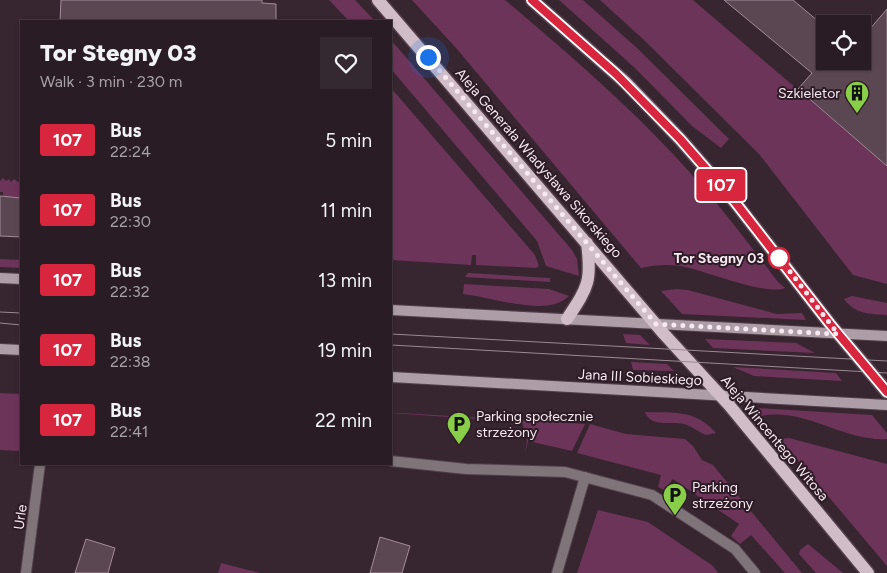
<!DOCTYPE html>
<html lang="en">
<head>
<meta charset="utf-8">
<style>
	:root { --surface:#291c24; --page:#352931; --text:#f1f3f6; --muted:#a5a1a6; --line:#453a41 }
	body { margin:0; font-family:Figtree,sans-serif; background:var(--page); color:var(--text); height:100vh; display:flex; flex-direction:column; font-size:19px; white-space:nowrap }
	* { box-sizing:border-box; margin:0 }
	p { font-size:16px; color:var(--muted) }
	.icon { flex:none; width:28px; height:28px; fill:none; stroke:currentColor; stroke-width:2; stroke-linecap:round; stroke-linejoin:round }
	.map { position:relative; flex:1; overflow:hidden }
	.side { position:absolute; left:20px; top:20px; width:372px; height:445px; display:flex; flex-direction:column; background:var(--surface); border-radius:0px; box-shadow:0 1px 4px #0004,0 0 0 1px var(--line) }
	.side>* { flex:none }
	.badge { padding:0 10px; border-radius:4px; font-size:18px; line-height:32px }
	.tools { position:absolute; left:816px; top:15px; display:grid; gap:10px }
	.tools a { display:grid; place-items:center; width:55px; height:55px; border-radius:0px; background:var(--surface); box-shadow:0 1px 4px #0004,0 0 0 1px var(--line); font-size:25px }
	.you { position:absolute; width:25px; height:25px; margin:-12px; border:4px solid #fff; border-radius:50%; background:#1a73e8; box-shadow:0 0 0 8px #1a73e833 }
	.map>.badge { position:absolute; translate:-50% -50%; box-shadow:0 0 0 2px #fff }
	.round { display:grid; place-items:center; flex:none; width:52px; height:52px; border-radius:0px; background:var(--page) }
	.overview { display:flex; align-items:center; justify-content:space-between; height:85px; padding:0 20px }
	h1 { font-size:24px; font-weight:800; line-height:38px }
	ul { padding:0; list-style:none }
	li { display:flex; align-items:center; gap:15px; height:70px; padding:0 20px }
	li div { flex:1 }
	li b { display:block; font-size:19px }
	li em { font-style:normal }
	li .badge { min-width:55px; font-weight:700; text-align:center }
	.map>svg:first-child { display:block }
</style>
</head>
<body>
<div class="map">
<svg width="887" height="573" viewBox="0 0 887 573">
	<rect width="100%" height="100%" fill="#372530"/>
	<path fill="#6d3459" d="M329 0H355L375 21H349Z
		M412 0H505C576 60 647 121 707 192 732 221 755 252 778 282L785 288C764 296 705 270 680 266 666 264 654 265 641 268L456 48Z
		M559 0H583L637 48 729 139 721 148 692 126 635 68Z
		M600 0H693L887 166V284L853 275 759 154 644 40Z
		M391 40 572 250 577 259 579 276 546 266 537 241 391 69Z
		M391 88 535 255 539 266 536 268 476 265V255H472L471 265 391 260Z
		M3 178 6 181 9 179 11 182 14 179 18 182 21 180 19 197H3V192H0V181Z
		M0 259 21 260V268L0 267Z
		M468 273 550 278V282L465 277Z
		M464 284 549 289 569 296C547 318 492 297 463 294Z
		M676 289 688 290 777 314 802 313 806 320 682 314 661 291Z
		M852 296 887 303V315C870 314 855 314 844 299Z
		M623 334 640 335 650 345 626 343Z
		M705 339 796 343 815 353 713 348Z
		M631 362 667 364 674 371 633 370Z
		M733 367 836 373 842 381 754 376Z
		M0 393 21 394V451L0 450Z
		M757 408 872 415 887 433V439C844 442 805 407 761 416L755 410Z
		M645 412C674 413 695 409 716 433L706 435C698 432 692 426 684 424 671 421 651 428 645 412Z
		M391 413H401L585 424 572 451 528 441 525 454 527 440 522 422Z
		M590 424 626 434 685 439 693 446 702 460 713 465 802 573H785L751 535 740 544 731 536 739 524 673 479 664 490 658 487 661 475 577 453Z
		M789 438 887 464V566L780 439Z
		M598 510 648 522 713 566 718 573H577Z
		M808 544 843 573H816L799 554 800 550Z
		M221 563 260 573H218Z"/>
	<path fill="#5b4752" stroke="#a28c99" d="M61 0H262V3L276 4V21H60Z
		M724 0H793L825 27V61H862V38L887 9V166L798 89 812 73Z
		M0 196 21 198V237L0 236Z
		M380 537 410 546 402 573H370Z
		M86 539 115 548 108 573H75Z"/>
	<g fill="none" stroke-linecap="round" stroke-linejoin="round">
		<defs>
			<path id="service" d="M391 461 466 469 565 472 652 495 735 549 755 573
				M557 573 585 477"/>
			<path id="minor" d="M26 573 40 464"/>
			<path id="secondary" d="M0 278 21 279
				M391 310 887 336
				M0 349 21 350
				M391 377 887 405"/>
			<path id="primary" d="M378 0 664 334 729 405 868 573
				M532 0 625 82 680 139 735 202 830 324 887 392
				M567 319C588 287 592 282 587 243"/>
		</defs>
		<use href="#service" stroke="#52404b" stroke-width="12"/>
		<use href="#minor" stroke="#52404b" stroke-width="12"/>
		<use href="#secondary" stroke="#52404b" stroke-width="12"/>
		<use href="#primary" stroke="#52404b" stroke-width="15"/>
		<use href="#service" stroke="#7e7479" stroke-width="10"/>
		<use href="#minor" stroke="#7e7479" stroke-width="10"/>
		<use href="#secondary" stroke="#ad9da6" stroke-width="10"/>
		<use href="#primary" stroke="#d1bdc8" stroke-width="12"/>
		<path stroke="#998992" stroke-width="1" d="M0 312 21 313
			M0 323 21 325
			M391 334 887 361
			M391 345 887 373"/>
	</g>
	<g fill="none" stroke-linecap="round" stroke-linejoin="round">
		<defs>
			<path id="line" d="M532 0 616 74 680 139 735 202 830 324 887 392"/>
		</defs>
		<use href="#line" stroke="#fff" stroke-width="11"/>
		<use href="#line" stroke="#d7263d" stroke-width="8"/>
		<path stroke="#f6e9f0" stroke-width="5" stroke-dasharray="0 9" d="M428 57 656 324 838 334 775 252 779 258"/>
	</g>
	<defs>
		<symbol id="building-pin" viewBox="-11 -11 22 30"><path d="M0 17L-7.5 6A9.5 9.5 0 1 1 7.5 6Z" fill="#89ce48" stroke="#2d1b26"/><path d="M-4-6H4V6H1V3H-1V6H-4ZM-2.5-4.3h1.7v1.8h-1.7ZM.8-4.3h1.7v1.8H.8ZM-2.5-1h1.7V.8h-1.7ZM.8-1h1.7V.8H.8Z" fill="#111"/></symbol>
		<symbol id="parking-pin" viewBox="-11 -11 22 30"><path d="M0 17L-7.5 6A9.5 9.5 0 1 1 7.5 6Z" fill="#89ce48" stroke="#2d1b26"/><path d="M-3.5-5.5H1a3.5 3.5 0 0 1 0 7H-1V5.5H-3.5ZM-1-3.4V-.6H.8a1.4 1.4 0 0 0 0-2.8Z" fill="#111"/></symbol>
	</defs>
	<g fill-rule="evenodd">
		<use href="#building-pin" x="843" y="79" width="28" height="38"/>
		<use href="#parking-pin" x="445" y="410" width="28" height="38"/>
		<use href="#parking-pin" x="661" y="481" width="28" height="38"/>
	</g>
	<circle fill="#fff" stroke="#d7263d" stroke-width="2.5" cx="779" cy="258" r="10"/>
	<g text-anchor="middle" stroke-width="4" stroke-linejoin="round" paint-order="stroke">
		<g font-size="14" fill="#f6e9f0" stroke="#2d1b26" text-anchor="start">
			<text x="840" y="98" text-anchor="end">Szkieletor</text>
			<text x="476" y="421">Parking społecznie<tspan x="476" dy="16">strzeżony</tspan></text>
			<text x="692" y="492">Parking<tspan x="692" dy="16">strzeżony</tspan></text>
		</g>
		<g font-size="14" fill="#f6e9f0" stroke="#2d1b26">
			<text transform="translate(539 163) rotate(49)" y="5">Aleja Generała Władysława Sikorskiego</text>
			<text transform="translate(640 377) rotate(3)" y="5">Jana III Sobieskiego</text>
			<text transform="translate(775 438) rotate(50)" y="5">Aleja Wincentego Witosa</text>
			<text transform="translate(20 517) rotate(-82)" y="5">Urle</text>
		</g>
		<g font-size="14" font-weight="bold" fill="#f6e9f0" stroke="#2d1b26" text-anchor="end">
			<text x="764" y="263">Tor Stegny 03</text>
		</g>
	</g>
</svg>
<div class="tools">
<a><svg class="icon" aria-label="locate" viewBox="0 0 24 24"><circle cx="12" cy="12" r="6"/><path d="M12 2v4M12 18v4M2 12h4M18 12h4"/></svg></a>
</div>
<div class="you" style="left:428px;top:57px"></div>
<b class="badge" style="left:721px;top:185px;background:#d7263d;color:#fff">107</b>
<section class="side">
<div class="overview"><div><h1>Tor Stegny 03</h1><p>Walk · 3 min · 230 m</p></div><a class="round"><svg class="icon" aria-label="heart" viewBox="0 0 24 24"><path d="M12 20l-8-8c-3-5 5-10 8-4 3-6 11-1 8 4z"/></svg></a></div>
<ul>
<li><span class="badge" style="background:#d7263d;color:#fff">107</span><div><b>Bus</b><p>22:24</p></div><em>5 min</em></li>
<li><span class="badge" style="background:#d7263d;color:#fff">107</span><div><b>Bus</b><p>22:30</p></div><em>11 min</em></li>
<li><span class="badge" style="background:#d7263d;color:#fff">107</span><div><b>Bus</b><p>22:32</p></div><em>13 min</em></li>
<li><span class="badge" style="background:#d7263d;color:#fff">107</span><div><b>Bus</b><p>22:38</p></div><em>19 min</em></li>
<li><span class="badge" style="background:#d7263d;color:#fff">107</span><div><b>Bus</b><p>22:41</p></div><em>22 min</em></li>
</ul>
</section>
</div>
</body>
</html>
